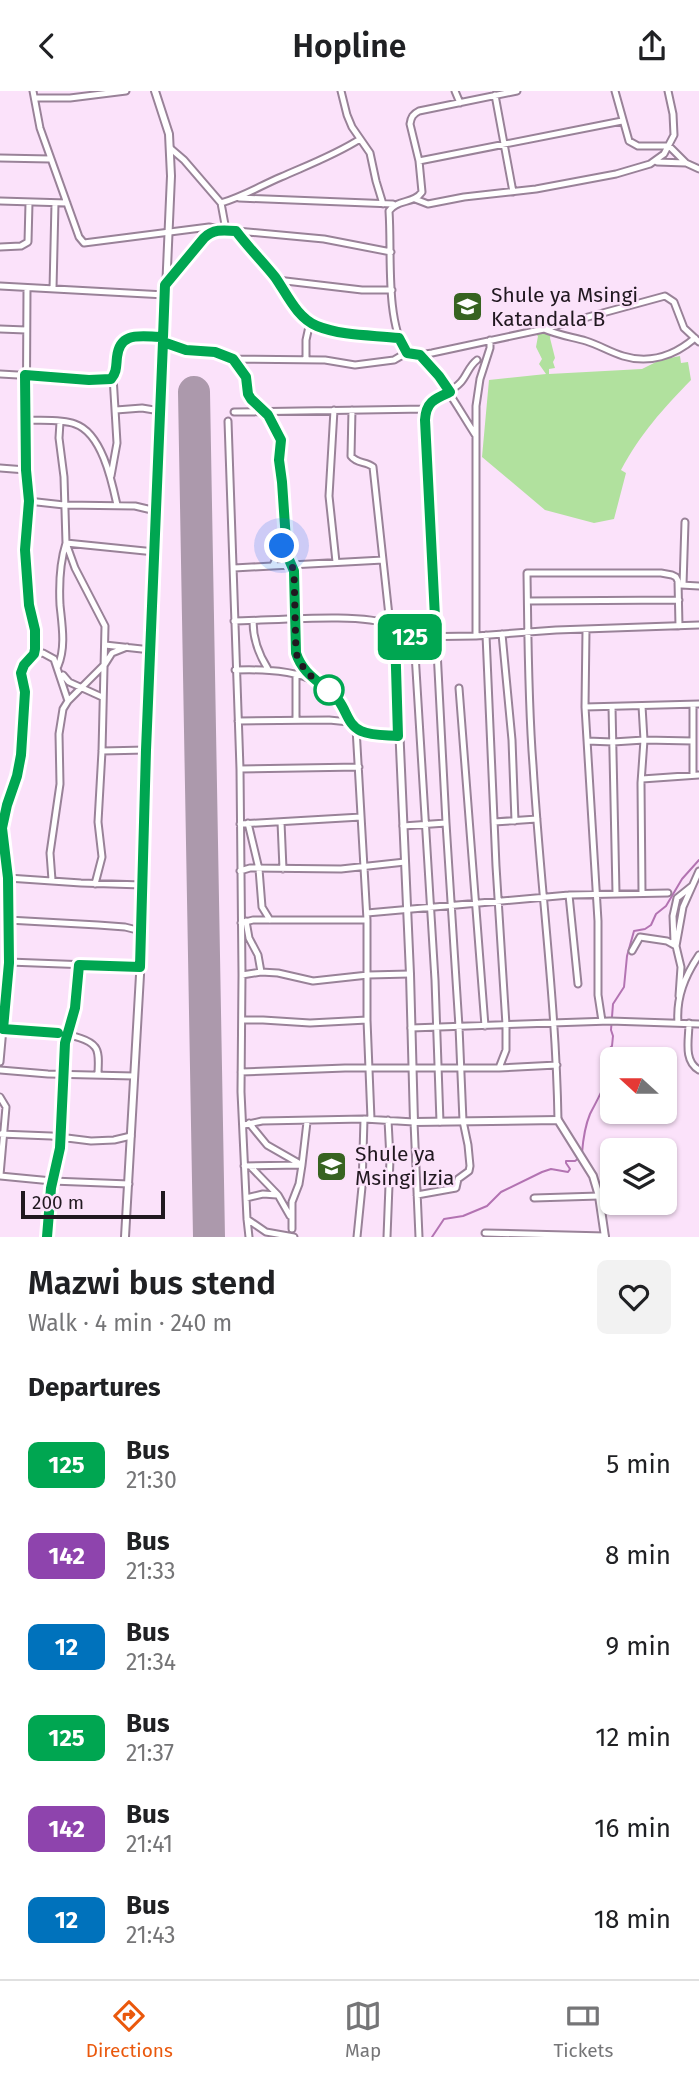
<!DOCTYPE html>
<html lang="en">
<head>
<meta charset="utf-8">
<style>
	:root { --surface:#fff; --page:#f2f2f2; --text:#202124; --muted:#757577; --line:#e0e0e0; --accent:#ea580c }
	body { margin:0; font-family:"Fira Sans",sans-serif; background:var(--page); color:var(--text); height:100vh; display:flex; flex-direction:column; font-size:26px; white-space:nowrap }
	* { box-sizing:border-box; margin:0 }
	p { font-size:23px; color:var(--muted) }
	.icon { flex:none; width:38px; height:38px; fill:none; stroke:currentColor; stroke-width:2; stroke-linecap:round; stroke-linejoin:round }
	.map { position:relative; height:1146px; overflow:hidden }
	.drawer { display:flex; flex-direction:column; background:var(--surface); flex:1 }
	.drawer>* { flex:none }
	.badge { padding:0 14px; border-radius:10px; font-size:24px; line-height:46px }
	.needle { width:46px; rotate:291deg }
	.tools { position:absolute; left:600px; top:956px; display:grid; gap:14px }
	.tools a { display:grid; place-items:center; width:77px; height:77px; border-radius:10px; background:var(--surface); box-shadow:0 2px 5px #0004; font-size:35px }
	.scale { position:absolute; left:21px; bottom:18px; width:144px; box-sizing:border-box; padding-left:7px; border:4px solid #211820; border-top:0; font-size:19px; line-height:24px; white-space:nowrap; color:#211820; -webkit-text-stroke:5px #fbe2fa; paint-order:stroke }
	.you { position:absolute; width:35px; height:35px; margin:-18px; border:5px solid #fff; border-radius:50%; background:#1a73e8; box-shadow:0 0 0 10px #1a73e833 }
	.map>.badge { position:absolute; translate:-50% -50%; box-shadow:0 0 0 4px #fff }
	h2 { padding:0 28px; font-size:26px; line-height:63px }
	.round { display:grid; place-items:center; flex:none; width:74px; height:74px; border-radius:10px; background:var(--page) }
	.head { display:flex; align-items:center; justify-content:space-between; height:119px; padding:0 28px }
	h1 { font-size:33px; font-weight:600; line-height:52px }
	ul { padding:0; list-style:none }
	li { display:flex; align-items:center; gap:21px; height:91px; padding:0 28px }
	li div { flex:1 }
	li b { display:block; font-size:26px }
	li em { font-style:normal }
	li .badge { min-width:77px; font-weight:700; text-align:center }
	header { display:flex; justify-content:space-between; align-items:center; height:91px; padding:0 28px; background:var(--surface); font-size:32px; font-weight:600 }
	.dock { display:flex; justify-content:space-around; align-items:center; height:98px; border-top:2px solid var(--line); background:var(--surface); font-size:19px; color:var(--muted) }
	.dock a { display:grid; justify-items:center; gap:4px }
	.dock .active { color:var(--accent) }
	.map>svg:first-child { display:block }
</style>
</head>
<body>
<header><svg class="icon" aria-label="back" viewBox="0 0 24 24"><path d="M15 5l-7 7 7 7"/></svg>Hopline<svg class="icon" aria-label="share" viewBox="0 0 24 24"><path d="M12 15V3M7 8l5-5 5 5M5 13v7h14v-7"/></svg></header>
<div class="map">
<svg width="699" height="1146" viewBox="0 0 699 1146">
	<rect width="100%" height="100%" fill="#fbe2fa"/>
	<path fill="#b1e19e" d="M537 239 551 242 550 247 555 267 553 271 555 277 549 278V283L642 278 660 269 680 265 681 272 688 271 691 289C662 319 641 342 621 379L626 382 614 428 594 432 545 419 482 366 489 289 546 283 539 273 542 268 536 256 538 245 534 242Z"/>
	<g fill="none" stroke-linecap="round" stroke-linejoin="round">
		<path stroke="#b373b2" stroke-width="2" d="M582 1062C583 1049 585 1035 590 1023 595 1013 601 1003 605 992 607 985 608 967 608 959L612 955 613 945 611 939 613 913 624 896 627 865 634 840 645 838 651 834 656 823 666 815 682 788 699 769
			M432 1146 444 1128 463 1125 487 1115 501 1101 542 1081 551 1078 568 1081 570 1078 566 1072V1070H575L579 1067"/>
		<path stroke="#ac99ac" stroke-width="32" d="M194 301 209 1146"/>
		<defs>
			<path id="minor" d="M33 0 40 37 79 146 84 152 209 136 226 139 324 148 391 161
				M341 0 347 24 352 36 370 62 376 90 383 113
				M455 0 460 12
				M517 0 419 20C413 23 411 26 410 33L419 70 422 101C414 113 397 108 389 120 392 162 385 227 406 262L413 265 432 262 544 238 665 205 674 211 684 237 699 251
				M615 0 629 50 638 55H669L686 72 699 78
				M495 4 513 101
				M35 7H70L126 0
				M170 57 184 69 221 112 226 139
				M0 67 50 68
				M419 70 622 30
				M657 71 686 72
				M239 107 393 113
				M415 108 428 113 464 106 536 98 616 83 650 73 664 63 674 44 673 23 668 0
				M0 110 67 112
				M221 112C242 106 260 95 281 86 308 74 335 64 360 48
				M236 140C248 156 262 170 275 186 287 203 297 227 317 235 342 245 372 244 399 247
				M0 156 21 155 28 151 29 112
				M277 189 362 199H392
				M165 194 206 144 222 138
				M0 195 165 204
				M53 198 55 112
				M0 238 26 239
				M544 238C558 244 572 246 586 250 599 254 610 261 623 265 649 273 674 265 695 247
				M163 251 186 259 215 261 233 268 325 269 355 274 394 269 406 262
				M420 264C443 289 458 317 476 345
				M233 268 246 287 248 303 251 308 268 324 281 349 279 369 282 391 287 464 292 473 295 484 296 563 301 574 313 588
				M306 268V249L310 231
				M0 283 107 289 115 282C117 273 115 261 119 253 126 241 151 246 163 246
				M116 319 142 317 160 320
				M334 319 329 405 336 471
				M352 319 351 365C357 373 366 370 373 376L390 534
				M234 321 426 318
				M26 329C41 330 61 328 75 333 102 342 112 391 117 414
				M228 330 240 678 242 884 241 1001 247 1128 249 1146
				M60 331 59 347 64 386 66 452 75 477 105 535 102 660 98 731 102 766 95 793
				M0 377 26 379
				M111 385 117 352 113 285
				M28 410 64 414 135 415 156 420
				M273 474 284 451
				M234 477 383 469
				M681 494 699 495
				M683 494 685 431
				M528 510 679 509
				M234 530C268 530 364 521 390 534L395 543 408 546 476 545 556 539 699 534
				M253 530C253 547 259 564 268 578
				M586 539 585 616 598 830V904L602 930
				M502 543 512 649 515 730
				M486 544 496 775 506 934V959L499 977
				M476 545V315L480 288 490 257V249
				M414 546 435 889 440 1031
				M105 554 151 559
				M34 563 43 562 54 568 68 610
				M58 575C66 556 62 534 60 514 59 494 60 471 66 452L155 461
				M235 579C280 578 333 579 349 631
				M296 583V629
				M63 584 69 591 102 606
				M459 597 485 935
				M693 614V684
				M642 615 644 649 641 692 642 802
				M585 616 699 613
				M612 616 616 802
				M238 630 329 629 349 631 356 637 367 829V929L371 1028
				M356 637 372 643 398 645
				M587 650 613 651 644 649 693 650
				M102 660 146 659
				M240 678 359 676
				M642 688 699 684
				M281 731 283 778
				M494 731 537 728
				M248 732 259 778 262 816 270 829
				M240 733 361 726
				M403 735 446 732
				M240 780 250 777 341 778 405 771
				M8 787 81 792 142 794
				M52 789 50 762 60 693 59 643 63 618 68 610 105 573 112 562 127 556
				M569 804 578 893
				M367 822 569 804 668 802
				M8 829 98 834 125 836 141 840
				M246 830 249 847 258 864 261 881
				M241 832 253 829H367
				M674 851 673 825 677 807 692 795
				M632 860 640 846 667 850 676 855
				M9 871 140 876
				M242 884 261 881 278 882 313 890 368 884 410 883
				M679 905 681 876 676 855 683 816 699 780
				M242 929H263L310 932 367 929
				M678 932C676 906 685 885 699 864
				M689 932C689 948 683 970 699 979
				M411 937 610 930 699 933
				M3 938C22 938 83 940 95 956 100 962 98 975 98 983
				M0 971 9 871 8 787 2 737 7 714 17 686 21 664 25 601 21 582 24 574 34 563 35 558V539L31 529 28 514 25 459 28 410 26 379 27 197
				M0 979 48 983 134 985
				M241 981 345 977H499L557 974
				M0 1006 6 1016 0 1084
				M558 1029C556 910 540 792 533 674 528 610 528 546 527 482H661L672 484 676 486 678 490 679 535
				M249 1032 267 1054 302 1074 299 1093 292 1111V1138
				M244 1034 262 1030 364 1028 414 1031 419 1146
				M0 1043 51 1045 91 1050 114 1049 131 1045
				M244 1075 302 1074 307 1031
				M251 1076 278 1104 290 1125
				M0 1085 52 1090 129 1093
				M417 1104 456 1097 458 1088 469 1080 470 1075 468 1054 463 1030 459 936 446 732 425 329C427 302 446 308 461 291 467 284 469 275 477 269
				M246 1107 263 1103 277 1104
				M534 1107 599 1105
				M247 1128 266 1141 294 1146
				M485 1142 605 1145
				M47 1146 51 1097 60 1057 66 944 75 917 79 874
				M357 1146 362 1096 364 1028
				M387 1146 390 1068 388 1029"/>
			<path id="tertiary" d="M395 543 410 883 414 1031 558 1029 593 1085 599 1105 605 1146
				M125 1146 140 884 146 659 171 85 169 43 155 0"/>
		</defs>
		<use href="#minor" stroke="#998298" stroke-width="9"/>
		<use href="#tertiary" stroke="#998298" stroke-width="10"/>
		<use href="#minor" stroke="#fff" stroke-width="5"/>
		<use href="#tertiary" stroke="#fff" stroke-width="6"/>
	</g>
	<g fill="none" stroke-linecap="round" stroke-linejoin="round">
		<defs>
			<path id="line" d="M47 1146 51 1097 60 1057 65 952 75 917 79 874 140 876 146 659 163 251 186 259 215 261 233 268 246 286 248 303 251 308 268 324 281 349 279 369 282 391 287 464 294 480 296 562C304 587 325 592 339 610 347 621 348 634 361 640 372 645 386 644 398 645L395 543 401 546H436L425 329C426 311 434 308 450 301L439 285 420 264 407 262 399 247C372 244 342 245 317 235 297 227 287 203 275 186 262 170 248 156 236 140 223 139 213 138 204 147L165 194 163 246C142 246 120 239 117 266 116 275 117 281 111 288L89 289 25 284 26 379 29 410 25 459 29 514 35 539V558L34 563 24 574 21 582 25 601 21 664 17 685 7 714 2 737 8 787 9 872 3 938 58 942"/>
		</defs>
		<use href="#line" stroke="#fff" stroke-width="16"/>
		<use href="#line" stroke="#00a651" stroke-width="10"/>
		<path stroke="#211820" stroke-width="7" stroke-dasharray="0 12.6" d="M282 455 286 448 287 464 294 480 296 562C302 579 315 590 329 599"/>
	</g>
	<defs>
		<symbol id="school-square" viewBox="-11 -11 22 22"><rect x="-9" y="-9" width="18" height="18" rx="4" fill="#376321" stroke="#fbe2fa"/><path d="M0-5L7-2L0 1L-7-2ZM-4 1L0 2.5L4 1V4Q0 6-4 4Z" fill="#fff"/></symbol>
	</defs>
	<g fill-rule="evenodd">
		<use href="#school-square" x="450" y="198" width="35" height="35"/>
		<use href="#school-square" x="314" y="1058" width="35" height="35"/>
	</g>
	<circle fill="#fff" stroke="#00a651" stroke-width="3.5" cx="329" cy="599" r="14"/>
	<g text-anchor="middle" stroke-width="5" stroke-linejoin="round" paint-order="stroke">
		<g font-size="21" fill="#211820" stroke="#fbe2fa" text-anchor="start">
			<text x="491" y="211">Shule ya Msingi<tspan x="491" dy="24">Katandala B</tspan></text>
			<text x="355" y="1070">Shule ya<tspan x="355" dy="24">Msingi Izia</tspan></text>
		</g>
	</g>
</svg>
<div class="tools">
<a><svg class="needle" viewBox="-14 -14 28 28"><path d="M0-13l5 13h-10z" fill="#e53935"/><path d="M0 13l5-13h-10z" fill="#757577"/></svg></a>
<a><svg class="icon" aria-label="layers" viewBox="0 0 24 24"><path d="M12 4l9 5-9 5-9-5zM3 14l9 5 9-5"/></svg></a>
</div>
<div class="scale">200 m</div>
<div class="you" style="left:282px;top:455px"></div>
<b class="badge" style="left:410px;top:546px;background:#00a651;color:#fff">125</b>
</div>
<section class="drawer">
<div class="head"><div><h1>Mazwi bus stend</h1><p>Walk · 4 min · 240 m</p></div><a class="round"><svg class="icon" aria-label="heart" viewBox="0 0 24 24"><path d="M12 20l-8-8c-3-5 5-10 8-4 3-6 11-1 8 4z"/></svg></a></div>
<h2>Departures</h2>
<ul>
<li><span class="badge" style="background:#00a651;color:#fff">125</span><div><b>Bus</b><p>21:30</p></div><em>5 min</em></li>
<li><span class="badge" style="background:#8e44ad;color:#fff">142</span><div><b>Bus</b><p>21:33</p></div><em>8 min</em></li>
<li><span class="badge" style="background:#0072bc;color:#fff">12</span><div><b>Bus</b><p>21:34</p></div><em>9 min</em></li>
<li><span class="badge" style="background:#00a651;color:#fff">125</span><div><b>Bus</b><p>21:37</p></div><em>12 min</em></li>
<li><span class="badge" style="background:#8e44ad;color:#fff">142</span><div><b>Bus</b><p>21:41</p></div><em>16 min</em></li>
<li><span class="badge" style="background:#0072bc;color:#fff">12</span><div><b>Bus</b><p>21:43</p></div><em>18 min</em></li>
</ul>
</section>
<nav class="dock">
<a class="active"><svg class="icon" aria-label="directions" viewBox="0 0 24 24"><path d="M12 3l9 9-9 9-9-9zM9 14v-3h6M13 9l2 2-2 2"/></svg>Directions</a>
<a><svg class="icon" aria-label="map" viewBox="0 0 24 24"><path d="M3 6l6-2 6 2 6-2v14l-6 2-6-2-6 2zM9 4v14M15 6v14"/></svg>Map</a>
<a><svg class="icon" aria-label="tickets" viewBox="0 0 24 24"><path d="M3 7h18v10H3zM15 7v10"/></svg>Tickets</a>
</nav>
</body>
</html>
